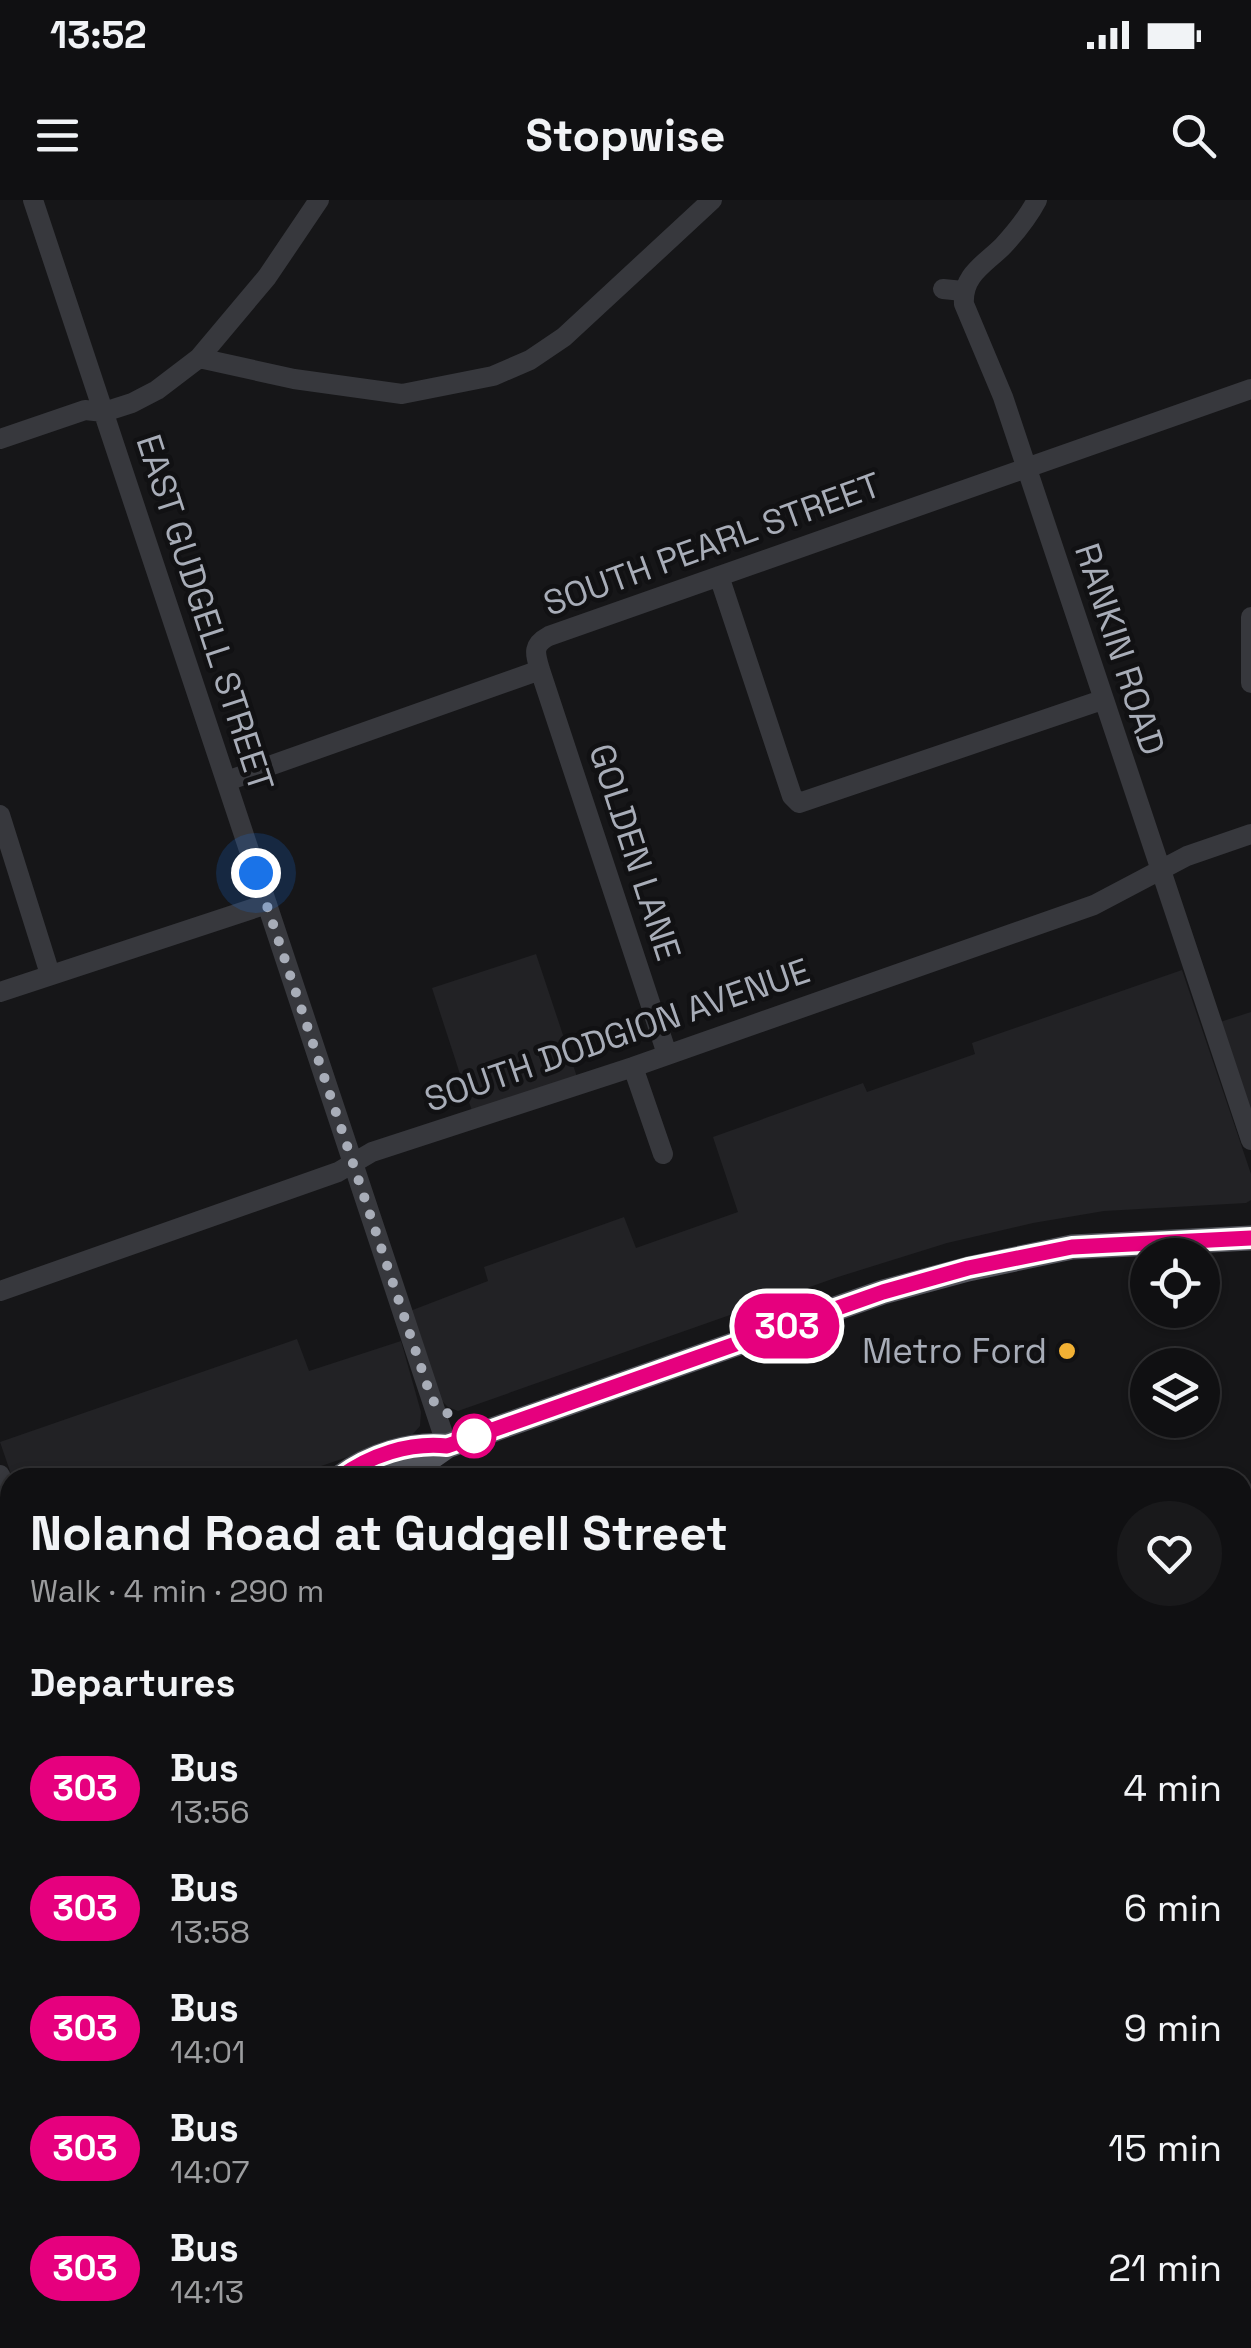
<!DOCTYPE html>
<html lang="en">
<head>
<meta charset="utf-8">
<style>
	:root { --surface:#101012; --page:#19191b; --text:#f1f3f6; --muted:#9c9d9f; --line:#303032 }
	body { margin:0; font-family:"Space Grotesk",sans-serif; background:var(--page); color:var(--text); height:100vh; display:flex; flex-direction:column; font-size:38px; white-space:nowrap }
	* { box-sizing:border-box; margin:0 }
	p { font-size:32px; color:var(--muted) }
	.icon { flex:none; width:55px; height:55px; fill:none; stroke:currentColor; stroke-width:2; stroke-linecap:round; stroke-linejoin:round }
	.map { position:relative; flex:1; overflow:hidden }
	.drawer { position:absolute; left:0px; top:1268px; width:1252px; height:882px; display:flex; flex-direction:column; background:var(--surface); border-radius:30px 30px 0 0; box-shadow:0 2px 8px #0004,0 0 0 2px var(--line) }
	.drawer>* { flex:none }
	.badge { padding:0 20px; border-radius:32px; font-size:35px; line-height:65px }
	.controls { position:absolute; left:1130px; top:1038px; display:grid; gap:20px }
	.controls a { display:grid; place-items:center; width:90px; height:90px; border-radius:50%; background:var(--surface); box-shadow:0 2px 8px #0004,0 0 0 2px var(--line); font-size:50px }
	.you { position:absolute; width:50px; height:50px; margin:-25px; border:8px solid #fff; border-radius:50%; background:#1a73e8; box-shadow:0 0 0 15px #1a73e833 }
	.map>.badge { position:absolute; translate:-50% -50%; box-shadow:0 0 0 5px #fff }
	h2 { padding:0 30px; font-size:38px; line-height:90px }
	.round { display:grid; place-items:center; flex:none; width:105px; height:105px; border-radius:52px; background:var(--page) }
	.overview { display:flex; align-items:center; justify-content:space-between; height:170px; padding:0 30px }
	h1 { font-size:48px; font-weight:600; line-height:75px }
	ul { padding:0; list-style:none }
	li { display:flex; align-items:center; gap:30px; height:120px; padding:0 30px }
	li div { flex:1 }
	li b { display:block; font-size:38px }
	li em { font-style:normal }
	li .badge { min-width:110px; font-weight:700; text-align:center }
	.status { display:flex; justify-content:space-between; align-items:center; height:70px; padding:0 50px; background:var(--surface); direction:ltr }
	.status svg { height:28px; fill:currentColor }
	header { display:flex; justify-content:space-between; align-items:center; height:130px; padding:0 30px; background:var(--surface); font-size:45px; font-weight:600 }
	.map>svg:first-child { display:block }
</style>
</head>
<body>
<div class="status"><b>13:52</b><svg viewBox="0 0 49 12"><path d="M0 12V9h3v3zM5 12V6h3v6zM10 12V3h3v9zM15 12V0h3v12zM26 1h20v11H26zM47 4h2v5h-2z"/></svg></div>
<header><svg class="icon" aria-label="menu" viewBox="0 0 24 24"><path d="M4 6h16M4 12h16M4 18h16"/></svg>Stopwise<svg class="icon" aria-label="search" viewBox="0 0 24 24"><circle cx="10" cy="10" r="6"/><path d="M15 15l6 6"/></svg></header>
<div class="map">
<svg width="1251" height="2148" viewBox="0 0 1251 2148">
	<rect width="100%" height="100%" fill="#161618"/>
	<path fill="#222225" d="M536 754 577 877 472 911 432 788Z
		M1182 770 1251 974V1000L1246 1003 1104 1011 1033 1023 947 1043 838 1077 458 1211 448 1207 439 1198 410 1111 488 1081 484 1067 624 1017 636 1048 738 1012 713 937 863 883 867 892 975 854 972 843Z
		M1251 812V919L1217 823Z
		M297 1139 309 1171 401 1141 421 1212 420 1226 412 1235 289 1277H12L0 1242Z"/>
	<path fill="#1e261f" d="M10 1581V1708L0 1687V1585Z
		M96 2140H241L244 2148H86Z
		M319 2140H450L453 2148H322Z"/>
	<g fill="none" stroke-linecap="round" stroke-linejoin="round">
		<path stroke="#37383d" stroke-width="20" d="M33 0 447 1246
			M1037 0C1028 17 1016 32 1003 46 985 64 962 75 964 104L1003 197 1251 940
			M943 89 963 91
			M199 158 294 179 402 194 493 176 530 160 564 137 712 0
			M0 239 85 210 104 212 132 203 157 190 199 158 267 77 319 0
			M719 376 792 596 799 603 1102 500
			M1251 417V483
			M227 581 540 470
			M0 615 50 774
			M0 792 267 704
			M667 854 540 470C535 453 532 445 549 436L1251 189
			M633 867 663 954
			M0 1091 338 972 372 952 633 867 1094 705 1187 656 1251 634
			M0 1275 10 1305
			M0 1716 10 1744
			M1242 1951 1251 1943
			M0 1962 10 1958
			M1016 2148 1030 2140"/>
		<path stroke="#53555c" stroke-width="25" d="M339 1278C370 1255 410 1243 447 1246
			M376 1278 427 1260 447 1246 883 1092 968 1069 1072 1047 1251 1038
			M0 1404 10 1400"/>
		<path stroke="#4a4c52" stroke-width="4" stroke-dasharray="12 10" stroke-linecap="butt" d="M1242 1360 1251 1352
			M48 2148 58 2140"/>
	</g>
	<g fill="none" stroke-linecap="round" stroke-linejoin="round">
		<defs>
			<path id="line" d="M339 1278C370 1255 410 1242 447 1246L883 1092 968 1068 1072 1047 1251 1038"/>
		</defs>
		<use href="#line" stroke="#fff" stroke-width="22"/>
		<use href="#line" stroke="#e6007e" stroke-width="15"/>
		<path stroke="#a8adb8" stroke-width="10" stroke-dasharray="0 18" d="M256 673 432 1200 474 1236"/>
	</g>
	<circle fill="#f2b134" stroke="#111113" stroke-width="4" cx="1067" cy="1151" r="10"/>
	<circle fill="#fff" stroke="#e6007e" stroke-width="5" cx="474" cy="1236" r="20"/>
	<g text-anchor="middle" stroke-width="9" stroke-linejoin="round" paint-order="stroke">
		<g font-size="35" fill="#a8adb8" stroke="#111113">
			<text transform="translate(712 344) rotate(-20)" y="12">SOUTH PEARL STREET</text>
			<text transform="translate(205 413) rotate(72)" y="12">EAST GUDGELL STREET</text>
			<text transform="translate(1120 449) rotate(72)" y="12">RANKIN ROAD</text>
			<text transform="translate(635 652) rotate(72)" y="12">GOLDEN LANE</text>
			<text transform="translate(617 835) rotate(-19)" y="12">SOUTH DODGION AVENUE</text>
		</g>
		<g font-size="35" fill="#a8adb8" stroke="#111113" text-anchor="end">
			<text x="1047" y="1163">Metro Ford</text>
		</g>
	</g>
</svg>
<div class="controls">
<a><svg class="icon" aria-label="locate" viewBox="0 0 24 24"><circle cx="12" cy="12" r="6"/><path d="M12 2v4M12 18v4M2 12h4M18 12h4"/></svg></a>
<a><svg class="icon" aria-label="layers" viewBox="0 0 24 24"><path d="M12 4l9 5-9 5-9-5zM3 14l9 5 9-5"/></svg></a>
</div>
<div class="you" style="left:256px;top:673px"></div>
<b class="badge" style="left:787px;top:1126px;background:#e6007e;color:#fff">303</b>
<section class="drawer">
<div class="overview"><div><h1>Noland Road at Gudgell Street</h1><p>Walk · 4 min · 290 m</p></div><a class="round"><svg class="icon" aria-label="heart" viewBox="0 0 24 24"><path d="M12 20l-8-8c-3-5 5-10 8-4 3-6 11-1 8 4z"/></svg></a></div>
<h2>Departures</h2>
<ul>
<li><span class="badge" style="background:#e6007e;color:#fff">303</span><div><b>Bus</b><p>13:56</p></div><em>4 min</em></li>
<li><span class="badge" style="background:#e6007e;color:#fff">303</span><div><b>Bus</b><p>13:58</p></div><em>6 min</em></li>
<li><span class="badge" style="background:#e6007e;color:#fff">303</span><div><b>Bus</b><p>14:01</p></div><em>9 min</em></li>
<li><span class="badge" style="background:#e6007e;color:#fff">303</span><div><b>Bus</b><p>14:07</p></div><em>15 min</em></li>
<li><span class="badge" style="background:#e6007e;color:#fff">303</span><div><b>Bus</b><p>14:13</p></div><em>21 min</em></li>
</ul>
</section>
</div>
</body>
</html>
